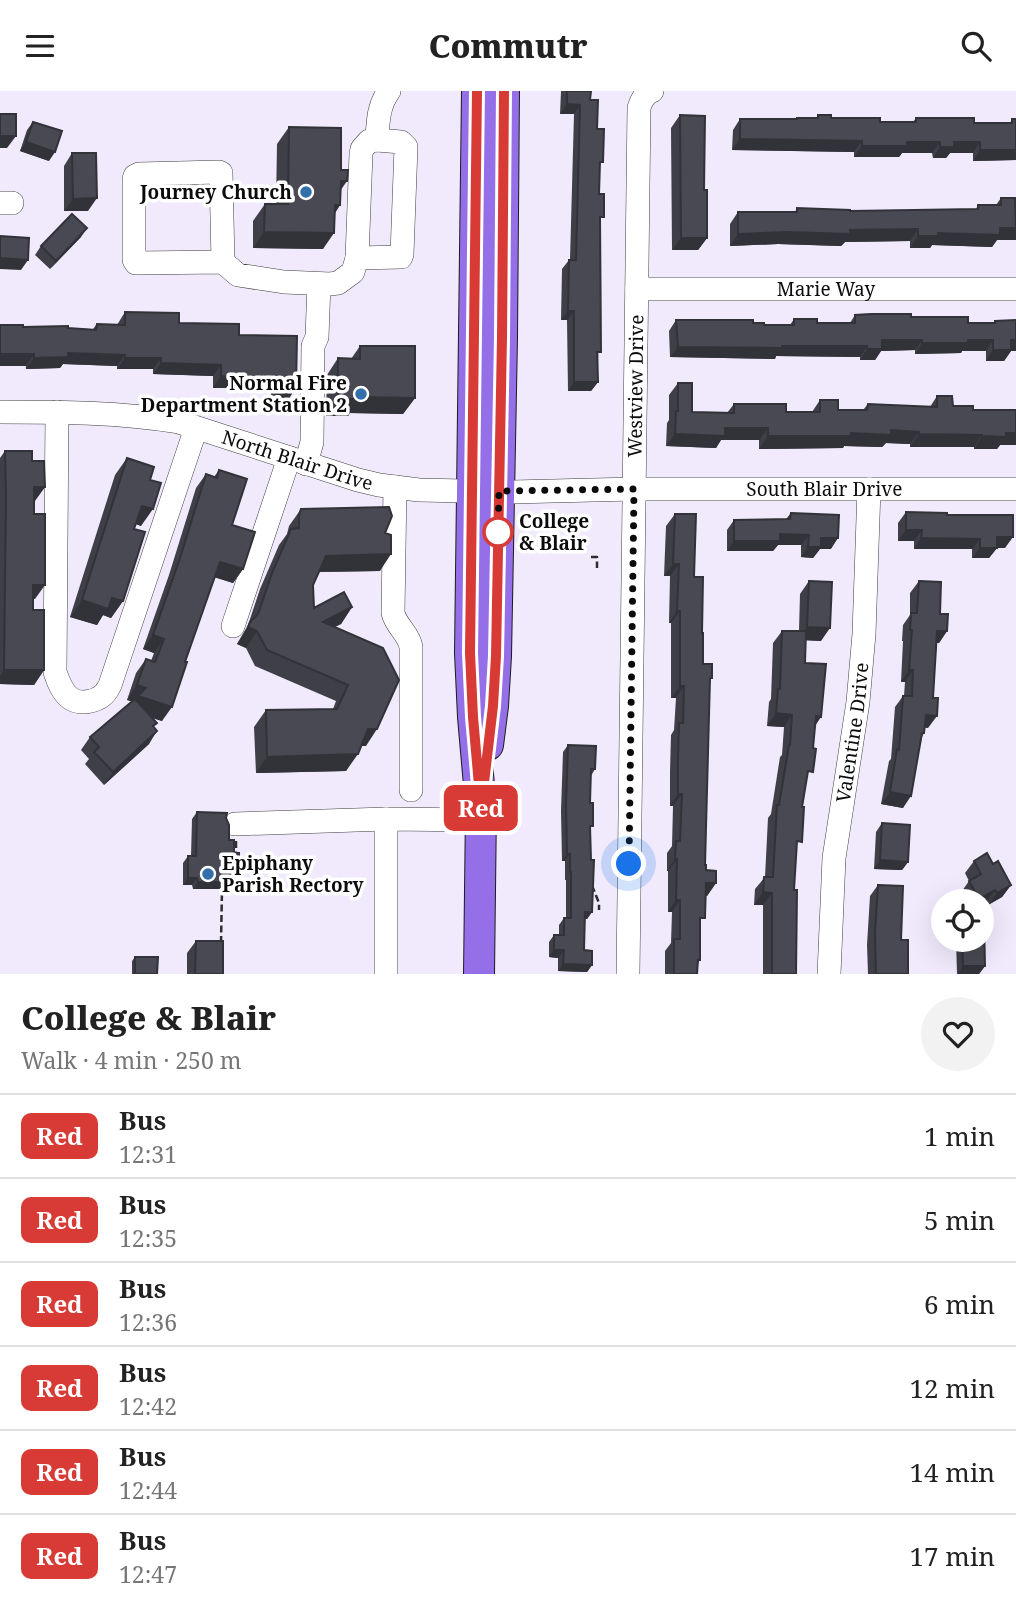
<!DOCTYPE html>
<html lang="en">
<head>
<meta charset="utf-8">
<style>
	:root { --surface:#fff; --page:#f2f2f2; --text:#222; --muted:#767676; --line:#e0e0e0 }
	body { margin:0; font-family:"Noto Serif",serif; background:var(--page); color:var(--text); height:100vh; display:flex; flex-direction:column; font-size:26px; white-space:nowrap }
	* { box-sizing:border-box; margin:0 }
	p { font-size:23px; color:var(--muted) }
	.icon { flex:none; width:38px; height:38px; fill:none; stroke:currentColor; stroke-width:2; stroke-linecap:round; stroke-linejoin:round }
	.map { position:relative; height:883px; overflow:hidden }
	.sheet { display:flex; flex-direction:column; background:var(--surface); flex:1 }
	.sheet>* { flex:none }
	.badge { padding:0 14px; border-radius:10px; font-size:24px; line-height:46px }
	.fabs { position:absolute; left:931px; top:798px; display:grid; gap:14px }
	.fabs a { display:grid; place-items:center; width:63px; height:63px; border-radius:50%; background:var(--surface); box-shadow:0 7px 28px #0002; font-size:35px }
	.you { position:absolute; width:35px; height:35px; margin:-18px; border:5px solid #fff; border-radius:50%; background:#1a73e8; box-shadow:0 0 0 10px #1a73e833 }
	.map>.badge { position:absolute; translate:-50% -50%; box-shadow:0 0 0 4px #fff }
	.round { display:grid; place-items:center; flex:none; width:74px; height:74px; border-radius:37px; background:var(--page) }
	.summary { display:flex; align-items:center; justify-content:space-between; height:119px; padding:0 21px }
	h1 { font-size:33px; font-weight:800; line-height:52px }
	ul { padding:0; list-style:none }
	li { display:flex; align-items:center; gap:21px; height:84px; padding:0 21px; border-top:2px solid var(--line) }
	li div { flex:1 }
	li b { display:block; font-size:26px }
	li em { font-style:normal }
	li .badge { min-width:77px; font-weight:700; text-align:center }
	header { display:flex; justify-content:space-between; align-items:center; height:91px; padding:0 21px; background:var(--surface); font-size:32px; font-weight:800 }
	.map>svg:first-child { display:block }
</style>
</head>
<body>
<header><svg class="icon" aria-label="menu" viewBox="0 0 24 24"><path d="M4 6h16M4 12h16M4 18h16"/></svg>Commutr<svg class="icon" aria-label="search" viewBox="0 0 24 24"><circle cx="10" cy="10" r="6"/><path d="M15 15l6 6"/></svg></header>
<div class="map">
<svg width="1016" height="883" viewBox="0 0 1016 883">
	<rect width="100%" height="100%" fill="#f1eafd"/>
	<g fill="none" stroke-linecap="round" stroke-linejoin="round">
		<defs>
			<g id="minor">
				<path d="M0 112H12"/>
				<path d="M357 167 361 63 362 58 369 50 377 49"/>
				<path d="M223 171 221 82 219 81 139 83 135 85 134 88V169L136 172 223 171 238 184 284 191 330 193 338 192 353 181 357 167 401 166 402 163 406 56 401 51 377 49C378 31 378 15 389 0"/>
				<path id="s1" d="M637 198H1016"/>
				<path id="s2" d="M0 321C60 321 119 321 179 331L358 389 379 394 419 399 512 401 634 398H1016"/>
				<path d="M57 321 55 581C58 590 62 601 70 607 79 614 95 611 103 604 105 603 109 596 110 594L196 337"/>
				<path d="M306 373 312 351 313 255 317 246 319 193"/>
				<path d="M395 396 393 522C396 535 409 543 411 556V699"/>
				<path d="M233 535 289 367"/>
				<path d="M235 733 386 728 481 729"/>
				<path d="M386 883V728"/>
				<path id="s3" d="M628 883 639 17C641 10 644 3 652 0"/>
				<path id="s4" d="M829 883 834 767 858 611 864 543 869 398"/>
			</g>
			<path id="major" d="M477 0 470 562 473 626 481 717 479 883
				M488 654 493 615 496 565 502 247 504 0"/>
		</defs>
		<use href="#minor" stroke="#3e3e3e" stroke-width="24"/>
		<use href="#major" stroke="#1c1c1c" stroke-width="32"/>
		<path stroke="#2d2d2d" stroke-width="2.5" stroke-dasharray="7 3.5" stroke-linecap="butt" d="M591 466H597V477
			M236 750V764
			M590 797H593L599 812V819
			M221 852 222 799H236V792"/>
		<use href="#minor" stroke="#fff" stroke-width="23"/>
		<use href="#major" stroke="#946fe8" stroke-width="30"/>
	</g>
	<path fill="#3e3f47" d="M561 0H591L590 9 597 38 600 76 599 103 600 130 598 291 591 300H568L567 229H561L562 178 569 169H570L574 23H560Z
		M680 24 704 99 707 147 698 159H672L671 37Z
		M818 24 831 27 880 31H913L916 27 974 32H1010L1012 28H1016V69L973 70V62H950L946 67H933L932 62H902L899 66H854V61L732 59 733 39 740 28H796L797 27H816Z
		M33 31 49 70 20 60 27 39Z
		M289 36 340 100V114L335 122 323 158 253 157V130L265 113H276L277 53Z
		M72 62 88 120H64V75Z
		M1001 107H1015L997 149 992 156 932 154 930 157H910V150L845 151 841 155 778 153 730 155V133L738 121H795L797 117 850 120 976 118 978 114H996Z
		M81 146 50 178 35 164 41 155Z
		M125 221 239 244 297 245 288 309H271V301H235V297H213V285L153 283V278H117V275L63 273 60 277 26 278 23 236 93 238 97 233 117 234Z
		M855 224 911 226 968 232H993L995 230 1016 229V260H1011L1004 270H986V260H962L961 262 915 263V259L881 260 875 269H860V266L776 265 775 268 670 266 669 240 676 229 790 234 794 228 817 232H850Z
		M360 255 415 307 403 323 350 322 348 325H326L327 284 338 267 351 268Z
		M678 292 692 321 727 322 734 313 786 321H812L820 309 838 319H863L868 313 930 316 937 305 953 315 973 319H1016V354H1000L997 358H974V356H910V353L886 352 882 356 844 355 843 357 759 358V349H721L716 357 666 355 667 332 669 329V304Z
		M5 360 32 370 45 396 34 410 35 508H33V519L44 579 34 594 0 593V367Z
		M127 367 150 389 141 435 136 433 134 438 123 510 111 527 103 524 97 534 70 526 115 384Z
		M219 379 243 478 233 492 215 486 162 630 152 627 154 636 149 653 104 694 85 673 89 668 81 659 90 646 132 610 127 609 136 582 146 568 151 570 154 562 143 558 169 484 196 397 206 383 214 386Z
		M301 418 385 442 380 480 319 481 313 494 314 517 352 516 341 533 334 536 366 655H361L346 680 256 682 254 636 266 619 333 618 336 610 255 575 246 557 237 553 248 534 260 498 279 454 287 443 289 435Z
		M906 421 947 424 1005 457H997L989 467H972V458H914V450H898V432Z
		M791 422 831 458H820L813 467 801 466V454H778L773 460H727V439L734 429 786 428Z
		M675 423 694 486 702 542 703 573 710 590 705 774 706 779 716 792 707 805H705L700 835V869L698 872 697 883H665V860L671 852 672 821H668V780H667V762L672 755 673 715H670V681L671 644 674 639 676 607H671V532H669L670 485H664L666 435Z
		M809 490 821 550 805 549V572L815 635 796 758 794 799 796 883H763V814H754L755 798 765 786 768 727 771 723 780 666 782 664 784 636 767 635 769 611 771 608 773 552 782 540H799L800 503Z
		M919 490 940 523 947 540 939 552H937L928 637 925 636 924 642 922 646 903 717 881 713 889 670 891 668 895 616 903 605H904L905 591H901L903 550H902L903 534 910 524V502Z
		M568 654 595 678 591 685 590 740 592 821 587 828H584V859L592 874 587 881 558 880V867L549 866V851L554 844H559V834L564 827H566V789H565V770H562L561 720 563 661Z
		M197 721 226 727 229 749 234 762 239 791 234 798H193L192 794H183V772L188 765H191L192 728Z
		M882 732 908 771 902 779 874 778 876 741Z
		M974 770 993 773 1011 794 1002 806 988 814 986 811 982 814V810H964L960 803 969 790 965 782Z
		M878 794 901 849 908 883H868L867 854 870 805Z
		M956 849H982L985 875 979 883H957Z
		M196 850 223 883H187V862Z
		M135 866 157 883H132V870Z"/>
	<path fill="#323339" d="M567 13 580 14 574 23H560Z
		M0 45H16L7 57H0Z
		M740 48 862 50 854 61 732 59Z
		M26 51 55 61 49 70 20 60Z
		M907 51H940L932 62H902L899 66H854L862 55Z
		M954 51H980L973 62H950L946 67H933L940 56Z
		M980 59H1016V69L973 70Z
		M341 90H347L336 106Z
		M97 107 88 120H64L73 108Z
		M335 114H340L329 131Z
		M87 137 81 146 50 178 56 170Z
		M1000 137H1016V149H997L992 156 932 154 930 157H910L918 145 938 142Z
		M918 138 910 150 845 151 841 155 778 153 730 155 738 143 850 139Z
		M264 141 334 142 323 158 253 157Z
		M681 147H707L698 159H672Z
		M0 167 28 169 21 179 0 178Z
		M568 220H574L567 229H561Z
		M882 249H922L915 259 881 260 875 269H860L867 258Z
		M968 249H993L986 260H962L961 262 915 263 922 252Z
		M1011 249H1016V260H1011L1004 270H986L993 259Z
		M782 255H867L860 266 776 265 775 268 670 266 678 256Z
		M68 262 125 264 117 275 63 273 60 277 26 278 34 267Z
		M0 263H34L26 275H0Z
		M125 267H161L153 278H117Z
		M161 272 221 274 213 285 153 283Z
		M221 285 243 286 235 297H213Z
		M243 289H279L271 301H235Z
		M574 291H598L591 300H568Z
		M279 297H296L288 309H271Z
		M360 306 415 307 403 323 350 322 348 325H326L338 308Z
		M725 337H768L759 349H721L716 357 666 355 675 343Z
		M891 339 919 341 910 353 886 352 882 356 844 355 843 357 759 358 768 345 851 342Z
		M1006 342H1016V354H1000L997 358H974L982 345Z
		M919 343 982 344 974 356H910Z
		M34 396H45L35 410H24Z
		M142 415 153 418 141 435 130 431Z
		M906 439H922L914 450H898Z
		M780 443 809 444 801 454H778L773 460H727L734 450Z
		M997 446H1013L1005 457H997L989 467H972L980 457Z
		M821 447H838L831 458H820L813 467 801 466 808 456Z
		M921 447 980 448 972 458H914Z
		M391 463 380 480 314 481 326 465Z
		M220 471 243 478 233 492 210 485Z
		M673 473H679L670 485H664Z
		M33 494H45L35 508H24Z
		M112 507 123 510 111 527 103 524 97 534 70 526 82 509Z
		M352 516 341 533 311 548 323 531Z
		M677 520H680L671 532H669Z
		M248 536 257 540 246 557 237 553Z
		M807 536 830 537 821 550 799 549Z
		M937 540H947L939 552 929 551Z
		M153 544 164 548 154 562 143 558Z
		M4 579H44L34 594 0 593V585Z
		M909 579H913L905 591H901Z
		M137 594 146 597 172 616 162 630 128 619 134 611 127 609Z
		M680 595H684L676 607H671Z
		M776 622 792 624 784 636 767 635Z
		M926 624 937 625 928 637 917 636Z
		M816 625 821 626 813 638Z
		M368 638H377L366 655H357Z
		M157 640 149 653 104 694 113 681Z
		M358 663 346 680 256 682 267 666Z
		M890 701 911 705 903 717 881 713Z
		M678 703H682L673 715H670Z
		M567 763H570L565 770H562Z
		M675 768H677L668 780H667Z
		M880 769 908 771 902 779 874 778Z
		M188 787H197L192 794H183Z
		M198 791H239L234 798H193Z
		M706 792H716L707 805H697Z
		M1011 794 1002 806 988 814 997 802Z
		M995 799 986 811 982 814V810H977L979 808Z
		M763 801 772 802 763 814H754Z
		M676 809H680L672 821H668Z
		M585 821H592L587 828H579Z
		M554 859H564L558 867 549 866Z
		M563 873 592 874 587 881 558 880Z
		M963 875H985L979 883H958Z"/>
	<path fill="#484952" stroke="#323339" stroke-width="2" d="M567 0H591L590 9H598L597 38H604L603 71H600L599 103H604V126H600L601 261H597L598 291H574V220H568L569 169H576L580 14 567 13Z
		M0 23H16V45H0Z
		M680 24 705 25 704 99H707V147H681Z
		M818 24H831V27H880V31H916V27H974V32H1012V28H1016V59H980V51H954V56H940V51H907V55H862V50L740 48V28H797V27H818Z
		M33 31 62 40 55 61 26 51Z
		M289 36 341 37V79H348L347 90H341L340 114H335L334 142 264 141 265 113H288Z
		M72 62H96L97 107 73 108Z
		M1001 107H1015L1016 137H1000V144L938 142V145H918V138L850 139V143L787 141 738 143V121H797V117L850 119V120L978 118V114H1001Z
		M72 123 87 137 56 170 41 155Z
		M0 145 29 147 28 169 0 167Z
		M125 221 179 222V232L239 233V244L297 245 296 297H279V289H243V286L221 285V274L161 272V267H125V264L68 262V266L34 267V263H0V234H23V236L68 235V237L96 239 97 233 125 234Z
		M871 223H911V226H968V232H995V230L1016 229V249H1011V259H993V249H968V252H922V249H882V258H867V255H782V257L678 256 676 229H753V232H764V234H794V228H817V232H855V224Z
		M360 255H415V307L360 306V308H338V267L360 268Z
		M678 292H692V321L734 322V313H786V321H820V309H838V319H867L868 313 937 316V305H952L953 315H973V319H1016V342H1006V346L982 345V344L919 343V341L891 339V344L851 342V345H768V337H725V345L675 343 676 320H678Z
		M5 360H32V370H44L45 396H34V423H45V494H33V519H44V579H4L6 406Z
		M127 367 154 376 150 389 161 392 153 418 142 415 134 438 145 441 123 510 112 507 108 518 82 509Z
		M219 379 247 388 232 434 255 441 243 478 220 471 185 571H187L172 616 138 605 146 597 137 594 146 568 155 571 164 548 153 544 179 470 206 383 217 387Z
		M389 416 392 425 385 442 391 444V463L326 465 313 494 314 517 344 501 352 516 323 531 383 557 399 589 377 638H368L358 663 267 666 266 619 337 618 348 594 267 559 257 540 248 536 250 531 258 523 272 482 291 438 299 437V424L301 418Z
		M906 421 947 422V424H1013V446H997V457H980V448L921 447 922 439H906Z
		M791 422 839 424 838 447H821V456H808L809 444 780 443V450H734V429L790 428Z
		M675 423H696L694 486H703L702 542H703V573H712V587H710L705 774H706V779L716 780V792H706L705 827H700V869H698L697 883H674V848H680V809H676L677 768H675L676 750H680L682 703H678V669L679 632H683L684 595H680V520H677L679 473H673Z
		M809 490 832 491 830 537 807 536Z
		M919 490 941 491 940 523H948L947 540H937L933 607H938L937 625 926 624 924 642H922L911 705 890 701 897 658 899 659 903 605H912L913 579H909L912 539H910L911 522H917Z
		M782 540H806L805 572 826 573 821 626 816 625 813 657 816 658 813 681 808 680 802 716H804L802 751 797 750 794 799H797L796 883H772V802L763 801 764 786H773L777 714H779L789 654H790L792 624 776 622 778 598H780Z
		M135 608 157 632 153 635 157 640 113 681 94 661 99 656 90 646Z
		M568 654 596 655 595 678H591L590 712H593V735H590L591 769H594L592 821H585L584 859 592 860V874L563 873 564 859H554V844H564V827H571V781H570V763H567L566 713Z
		M197 721 227 722 226 727 229 734V749H234V762H239V791H198L197 787H188V765H196Z
		M882 732 910 734 908 771 880 769Z
		M987 762 993 773 998 770 1011 794 997 802 995 799 979 808 969 790 981 783 974 770Z
		M878 794 903 795 901 849H908V883H876L875 842Z
		M982 831H984L985 875H963L962 849H982Z
		M196 850H223V883H195Z
		M135 866H158L157 883H135Z"/>
	<g fill="none" stroke-linecap="round" stroke-linejoin="round">
		<defs>
			<path id="line" d="M477 0 470 562 473 626 481 717 493 615 496 565 502 247 504 0"/>
		</defs>
		<use href="#line" stroke="#fff" stroke-width="16"/>
		<use href="#line" stroke="#d83b35" stroke-width="10"/>
		<path stroke="#0b0b0b" stroke-width="7" stroke-dasharray="0 12.6" d="M498 441V448L499 400 634 398 629 773"/>
	</g>
	<g fill="#336faa" stroke="#fff" stroke-width="2.5">
		<circle cx="306" cy="101" r="7"/>
		<circle cx="361" cy="303" r="7"/>
		<circle cx="208" cy="783" r="7"/>
	</g>
	<circle fill="#fff" stroke="#d83b35" stroke-width="3.5" cx="498" cy="441" r="14"/>
	<g text-anchor="middle" stroke-width="7" stroke-linejoin="round" paint-order="stroke">
		<g font-size="19" font-weight="bold" fill="#0b0b0b" stroke="#fff" text-anchor="end">
			<text x="292" y="108">Journey Church</text>
			<text x="347" y="299">Normal Fire<tspan x="347" dy="22">Department Station 2</tspan></text>
			<text x="222" y="779" text-anchor="start">Epiphany<tspan x="222" dy="22">Parish Rectory</tspan></text>
		</g>
		<g font-size="19" fill="#0b0b0b" stroke="#fff">
			<text dy="7" stroke="none"><textPath href="#s1" startOffset="189">Marie Way</textPath></text>
			<text dy="7" stroke="none"><textPath href="#s3" startOffset="588">Westview Drive</textPath></text>
			<text dy="7" stroke="none"><textPath href="#s2" startOffset="304">North Blair Drive</textPath></text>
			<text dy="7" stroke="none"><textPath href="#s2" startOffset="835">South Blair Drive</textPath></text>
			<text dy="7" stroke="none"><textPath href="#s4" startOffset="243">Valentine Drive</textPath></text>
		</g>
		<g font-size="19" font-weight="bold" fill="#0b0b0b" stroke="#fff" text-anchor="start">
			<text x="519" y="437">College<tspan x="519" dy="22">&amp; Blair</tspan></text>
		</g>
	</g>
</svg>
<div class="fabs">
<a><svg class="icon" aria-label="locate" viewBox="0 0 24 24"><circle cx="12" cy="12" r="6"/><path d="M12 2v4M12 18v4M2 12h4M18 12h4"/></svg></a>
</div>
<div class="you" style="left:629px;top:773px"></div>
<b class="badge" style="left:481px;top:717px;background:#d83b35;color:#fff">Red</b>
</div>
<section class="sheet">
<div class="summary"><div><h1>College &amp; Blair</h1><p>Walk · 4 min · 250 m</p></div><a class="round"><svg class="icon" aria-label="heart" viewBox="0 0 24 24"><path d="M12 20l-8-8c-3-5 5-10 8-4 3-6 11-1 8 4z"/></svg></a></div>
<ul>
<li><span class="badge" style="background:#d83b35;color:#fff">Red</span><div><b>Bus</b><p>12:31</p></div><em>1 min</em></li>
<li><span class="badge" style="background:#d83b35;color:#fff">Red</span><div><b>Bus</b><p>12:35</p></div><em>5 min</em></li>
<li><span class="badge" style="background:#d83b35;color:#fff">Red</span><div><b>Bus</b><p>12:36</p></div><em>6 min</em></li>
<li><span class="badge" style="background:#d83b35;color:#fff">Red</span><div><b>Bus</b><p>12:42</p></div><em>12 min</em></li>
<li><span class="badge" style="background:#d83b35;color:#fff">Red</span><div><b>Bus</b><p>12:44</p></div><em>14 min</em></li>
<li><span class="badge" style="background:#d83b35;color:#fff">Red</span><div><b>Bus</b><p>12:47</p></div><em>17 min</em></li>
</ul>
</section>
</body>
</html>
